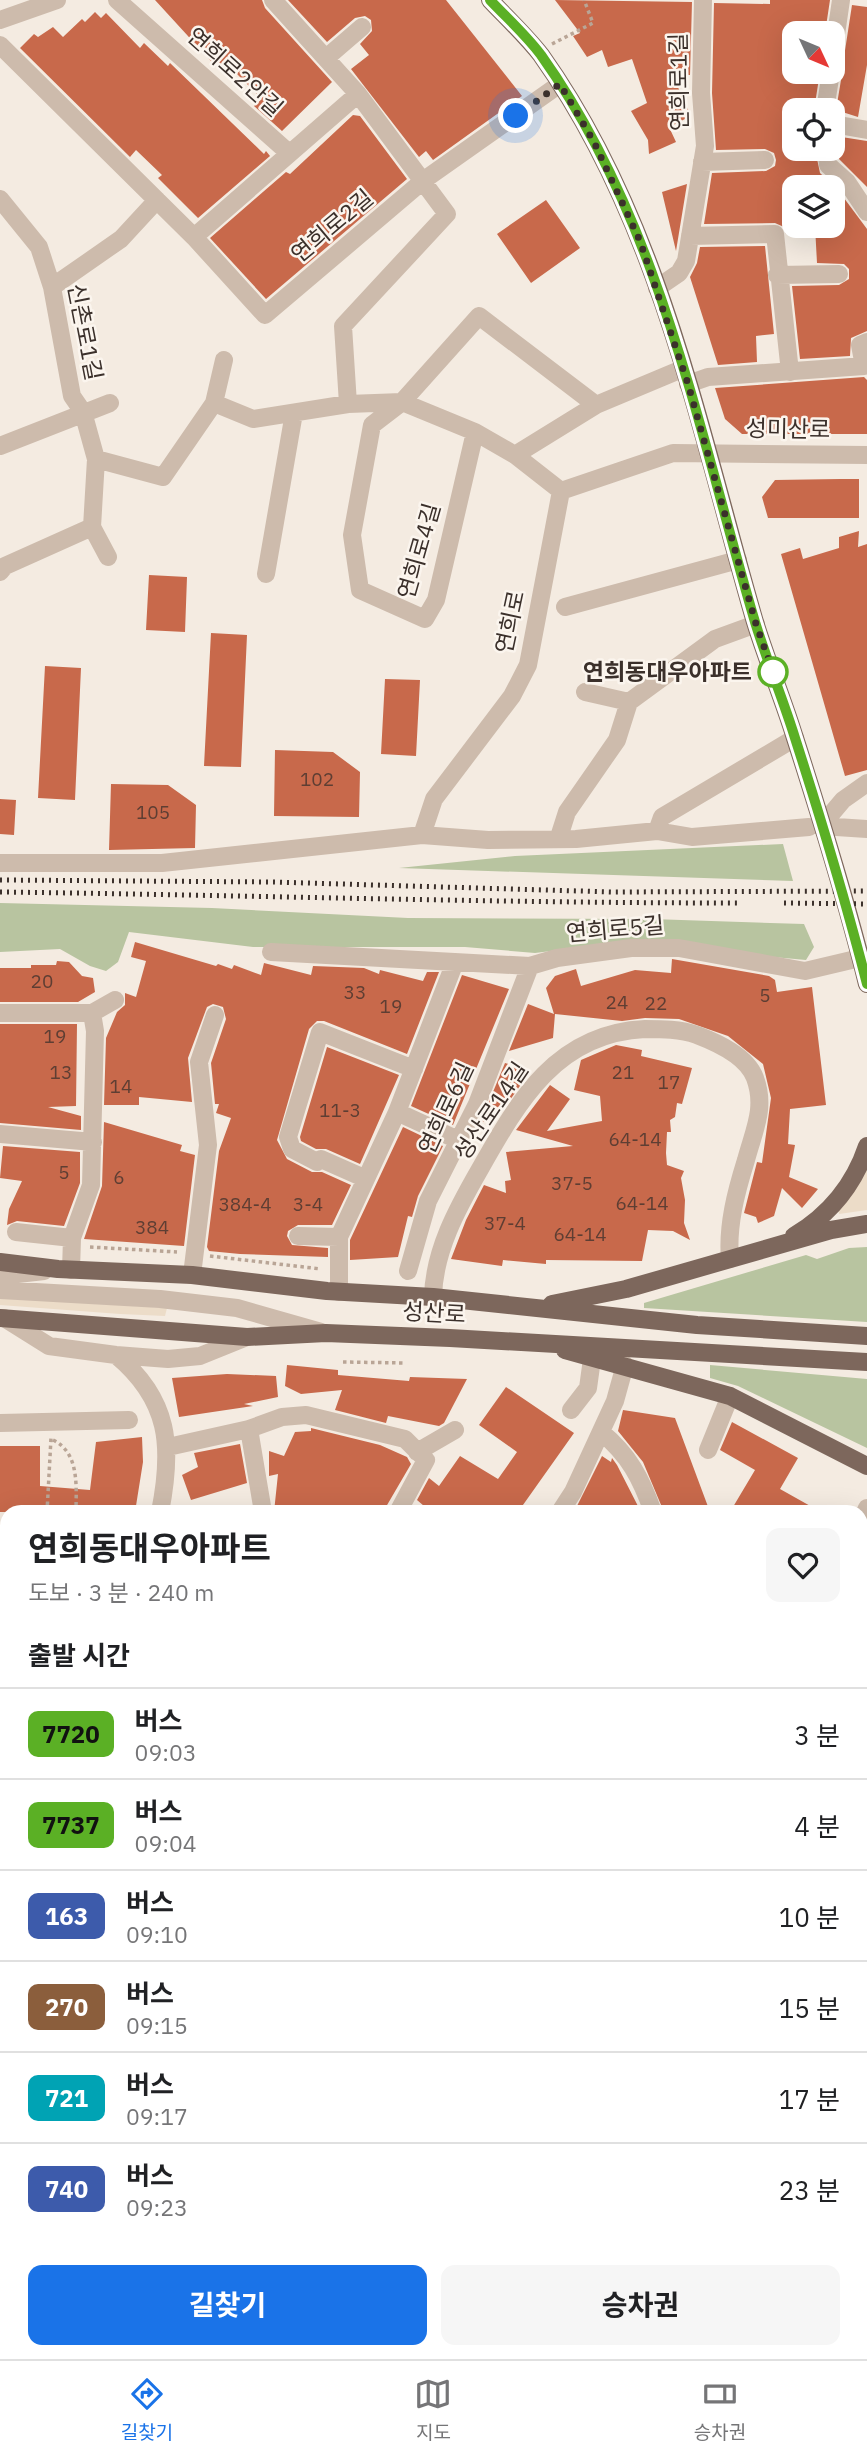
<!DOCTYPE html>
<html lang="ko">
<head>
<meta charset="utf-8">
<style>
	:root { --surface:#fff; --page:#f6f6f6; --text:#202124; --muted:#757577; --line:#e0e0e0; --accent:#1a73e8 }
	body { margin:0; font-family:"IBM Plex Sans","Noto Sans KR",sans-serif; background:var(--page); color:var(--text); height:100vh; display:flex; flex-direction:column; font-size:26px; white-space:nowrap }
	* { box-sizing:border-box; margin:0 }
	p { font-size:23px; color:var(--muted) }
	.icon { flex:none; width:38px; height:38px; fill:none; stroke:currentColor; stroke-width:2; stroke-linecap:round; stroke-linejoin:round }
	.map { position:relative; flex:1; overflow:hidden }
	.drawer { position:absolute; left:0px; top:1505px; width:868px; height:854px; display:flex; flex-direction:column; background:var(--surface); border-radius:21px 21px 0 0; box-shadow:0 7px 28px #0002 }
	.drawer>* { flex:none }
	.badge { padding:0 14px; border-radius:10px; font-size:24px; line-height:46px }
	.needle { width:46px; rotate:134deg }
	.tools { position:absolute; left:782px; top:21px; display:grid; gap:14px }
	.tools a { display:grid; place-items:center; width:63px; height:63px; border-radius:14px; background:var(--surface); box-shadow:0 7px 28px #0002; font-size:35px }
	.you { position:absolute; width:35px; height:35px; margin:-18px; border:5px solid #fff; border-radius:50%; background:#1a73e8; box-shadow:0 0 0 10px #1a73e833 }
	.map>.badge { position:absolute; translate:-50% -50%; box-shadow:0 0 0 4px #fff }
	h2 { padding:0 28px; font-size:26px; line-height:63px }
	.round { display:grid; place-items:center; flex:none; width:74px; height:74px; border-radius:14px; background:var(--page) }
	.headline { display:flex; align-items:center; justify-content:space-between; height:119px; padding:0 28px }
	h1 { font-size:33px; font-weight:700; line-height:52px }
	.action { display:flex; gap:14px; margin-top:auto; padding:14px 28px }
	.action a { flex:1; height:80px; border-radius:14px; background:var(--accent); color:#fff; font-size:28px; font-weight:700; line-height:80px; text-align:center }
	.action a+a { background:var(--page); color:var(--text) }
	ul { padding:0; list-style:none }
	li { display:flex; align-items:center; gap:21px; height:91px; padding:0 28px; border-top:2px solid var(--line) }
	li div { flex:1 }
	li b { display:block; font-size:26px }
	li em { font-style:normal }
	li .badge { min-width:77px; font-weight:700; text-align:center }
	.dock { display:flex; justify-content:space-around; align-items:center; height:98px; border-top:2px solid var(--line); background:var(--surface); font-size:19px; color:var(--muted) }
	.dock a { display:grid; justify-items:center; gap:4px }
	.dock .selected { color:var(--accent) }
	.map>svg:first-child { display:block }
</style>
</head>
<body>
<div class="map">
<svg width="867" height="2359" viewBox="0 0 867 2359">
	<rect width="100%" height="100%" fill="#f4ebe1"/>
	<path fill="#b8c4a0" d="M783 844 793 881 399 868 515 856Z
		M0 903 212 908 408 918 651 919 804 924 814 947 806 960 614 943 535 953 465 947H253L129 932 118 962 106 971 90 966 60 949 0 952Z
		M867 1247V1322L644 1308V1303L806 1255 817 1259 849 1248Z
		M710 1365 867 1379V1448L738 1386 710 1378Z"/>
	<path fill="#ecdcc8" d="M867 1169V1210L839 1214 838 1209 855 1190Z
		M0 1298 167 1308 165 1316 120 1314 0 1305Z"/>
	<path fill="#c8694b" d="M155 0H262L265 8 332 82 282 131 254 106 262 99 227 64 220 71Z
		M288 0H446L522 96 433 160 426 151 419 157 351 69 369 55 360 44 372 31 371 20 365 16 355 18 327 42Z
		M555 0 692 2 690 75 672 74 691 116 669 127 676 142 649 154 648 140 631 111 647 103 632 59 608 67 602 50 587 57 573 36 580 33Z
		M770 0H830L825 33H794V72H820L814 110H794V149H815L820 173 838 190 867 229V331L851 338 850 356 800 359 792 286 839 285 849 279V269L844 264 817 263 815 226H833V187H794V233L786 234 784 227 775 223 704 224 712 173 766 171 775 166 776 160 774 153 765 149 716 150 712 93 714 3 770 4Z
		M852 5 867 7V65L858 117 836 110 842 74 839 64 844 57Z
		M95 12 101 18 106 13 140 48 144 43 168 66 170 63 264 154 266 151 270 156 198 218 158 178 162 175 136 150 130 157 20 48 34 34 38 37 53 27 63 37 82 19 85 22Z
		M353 115 360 116 407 179 266 299 210 238 286 172 290 174Z
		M835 136 867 141V187L839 159Z
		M687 184 676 251 662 192Z
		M546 200 580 248 531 283 497 234Z
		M765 246 774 334 756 336 757 362 718 365 690 277 697 263 700 247Z
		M864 377 867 380V434H742L725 419 715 388Z
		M840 479H859V518H768L762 497 775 480Z
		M859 531 858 547 867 544V770L845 776 781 554 800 548 803 559 839 548V537Z
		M149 575 187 577 185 632 146 630Z
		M211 633 247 635 241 767 204 766Z
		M45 666 81 668 75 800 38 798Z
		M385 679 420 680 416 756 381 754Z
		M275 750 333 752 360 772 359 817 274 816Z
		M111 784 168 785 196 805 195 848 109 850Z
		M0 799 16 800 14 835 0 834Z
		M135 942 216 966 218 964 232 969 234 965 261 975 264 963 311 975 313 966 364 968 379 974 380 970 423 981 427 972H439L407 1054 324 1021H317L309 1029 277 1140 287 1159 312 1172H322L351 1185 332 1225H298L288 1231 287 1236 292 1245 328 1248V1257L240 1254 209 1251 207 1247 219 1151 231 1118 216 1113 219 1104H215L211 1063 226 1019 223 1007 213 1004 207 1007 188 1058 192 1102 139 1097V1105H104L106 1038 117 1012 125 1005V993L136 997 146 961 131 957Z
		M672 959 769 976 775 980 777 992 812 987 826 1105 790 1109 788 1144 795 1145 789 1177 818 1189 802 1208 782 1188 774 1216 758 1223 756 1217 744 1213 757 1162 762 1163 771 1098 763 1064 728 1036 679 1019 645 1018 622 1021 555 1014 553 1038 509 1051 528 1004 554 1014 546 988 555 976 576 969 581 986 635 970 671 973Z
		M57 961 69 962 82 976 93 978 95 992 78 1002H0V968H31V965H56Z
		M462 975 509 989 453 1125 411 1106Z
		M0 1024H77L76 1106 48 1107 81 1116V1130L0 1123Z
		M616 1045 642 1050 641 1056 692 1068 682 1104 677 1103 675 1117 670 1120 671 1132H667L666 1153 667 1165 684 1171 681 1178 685 1200 684 1223 690 1240 673 1231 648 1230 642 1261 546 1260V1264L503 1260 502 1266 451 1259 466 1220 484 1185 506 1193 505 1181 511 1180 506 1152 573 1146 516 1130 550 1085 570 1099 547 1131 602 1121 600 1096 574 1090 581 1060Z
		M327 1047 399 1075 360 1164 326 1149H316L301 1141 300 1137Z
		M505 1063 521 1068 518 1079 522 1083 493 1124 481 1121Z
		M104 1122 182 1145 180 1151 195 1155 184 1246 84 1239 102 1186Z
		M403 1127 443 1146 418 1196 412 1217 408 1216 398 1257 350 1260V1240Z
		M3 1146 80 1152V1183L64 1226 17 1221 7 1225 9 1209 22 1181 0 1178Z
		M287 1365 338 1370V1375L409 1381 410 1377 467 1379 444 1423 439 1426 388 1416 386 1423 335 1410 342 1390 301 1394 285 1386Z
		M227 1374 276 1376 278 1397 244 1404 253 1406 179 1417 172 1378Z
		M506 1387 574 1433 518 1512H431L417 1500 429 1478 439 1486 460 1456 498 1479 517 1452 479 1425Z
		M623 1410 675 1418 710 1512H664L643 1462 618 1431Z
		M732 1422 798 1458 780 1489 821 1512H730L755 1470 720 1450Z
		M311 1428 380 1445 407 1457 411 1464 383 1512H274L278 1474 269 1476V1451L284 1456 295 1432 311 1431Z
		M142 1437 143 1462 135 1512H0V1446H40V1486L90 1490 96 1442Z
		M240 1444 247 1483 191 1500 182 1475 198 1467 194 1453Z
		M602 1456 611 1462 612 1458 617 1465 641 1512H574Z"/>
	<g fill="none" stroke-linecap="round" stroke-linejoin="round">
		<path stroke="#b9a596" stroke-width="3.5" stroke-dasharray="3.5 3.5" stroke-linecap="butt" d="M552 44 593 23 584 0
			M90 1247 177 1252
			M210 1256 321 1269
			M343 1362 406 1363
			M53 1440C80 1453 76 1487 76 1512
			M47 1512 51 1438
			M171 2352 177 2359"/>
		<path stroke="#cdbbac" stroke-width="18" d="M117 0 289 153
			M273 0 358 94 447 214 343 326 348 404
			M0 20 57 0
			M0 45 194 237 265 315 424 180 560 84
			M833 55 841 0
			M326 58 362 27
			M825 110 831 72
			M833 124 867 130
			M826 149 828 165 847 182 867 212
			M702 162 765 160
			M0 199 39 247 52 287 72 396 83 412 96 459 92 527 108 557
			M690 236 775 234 790 372
			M194 237 358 94
			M777 275 839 274
			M52 287 121 239 157 200
			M657 288 679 273 686 261 705 146 701 93 703 0
			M688 384 708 377 864 366 860 345 867 342
			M214 403 253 419 348 404 402 402 475 432 515 455 561 491
			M475 432 436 600 425 619 360 590 352 535 372 425 402 402 479 316 596 405
			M0 446 110 403
			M515 455 596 405 682 369
			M96 459 163 477 214 403 224 360
			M0 572 5 566 92 527
			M266 574 294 413
			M565 607 738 560
			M585 692 629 702
			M821 826 843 800 867 783
			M821 826 867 829
			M657 831 662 817 795 738
			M422 835 434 799 512 696 528 665 561 491 673 453 867 455
			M559 837 567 812 617 740 629 702 715 639 756 624
			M0 863H162L422 835 488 840 576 839 657 831 692 837 809 827
			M271 952 530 966 557 958 631 948H679L805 971 860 958
			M0 1013H92L115 1000
			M397 1112 458 1140
			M0 1134 93 1142
			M364 1178 321 1159 317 1162 292 1149 288 1137 320 1032 414 1069
			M16 1232 72 1238
			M298 1236 339 1237
			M71 1270 72 1238 91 1185 95 1031 92 1013
			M408 1271 428 1201 477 1104 530 966
			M192 1275 208 1145 199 1062 215 1015
			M0 1276 44 1271
			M0 1290 160 1299 237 1308 321 1332
			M339 1292V1237L397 1112 455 962
			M433 1297C434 1251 457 1209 480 1169 519 1100 557 1033 645 1029 662 1029 680 1029 697 1035 718 1043 747 1056 755 1078 766 1108 754 1130 746 1160 736 1192 727 1226 730 1259
			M4 1318 49 1346 116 1355 168 1359 200 1356 247 1337
			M116 1355C170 1400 173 1447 160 1512
			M571 1410 588 1388 592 1359
			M0 1423 129 1420
			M249 1429 263 1512
			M601 1432C629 1455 641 1478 653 1512
			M168 1447 249 1429 282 1417 306 1415 405 1439 426 1460 398 1512
			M708 1450 730 1396
			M417 1452 455 1430
			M560 1512 573 1492 615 1401 625 1365
			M861 1521 867 1508
			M0 1627 7 1626
			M861 1813 867 1812
			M861 1895 867 1894
			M861 1940 867 1941
			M0 1958 7 1978
			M0 2008 7 2002
			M861 2021 867 2022
			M861 2149 867 2150
			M0 2166 7 2178
			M7 2274 2 2298 7 2304
			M48 2352 54 2359
			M456 2352 476 2356V2359
			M794 2352 798 2359
			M366 2359 370 2352
			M650 2359 653 2352
			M723 2359 729 2352"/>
		<path stroke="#7d675c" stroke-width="18" d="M490 0C507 18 526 36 541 55 660 222 699 429 755 622 767 661 783 699 795 738 821 819 847 902 867 984
			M794 1236C829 1215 854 1185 867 1146
			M0 1262 58 1269 192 1275 327 1291 433 1297 697 1325 867 1336
			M552 1304 626 1289 831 1230 867 1224
			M0 1318 247 1337 326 1333 450 1338 867 1362
			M565 1350 730 1396 867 1466"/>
		<path stroke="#3b302b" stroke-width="5" stroke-dasharray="2 5" stroke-linecap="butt" d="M0 880 273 882 613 892 867 891
			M0 892C246 895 492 903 738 903
			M784 903 867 904"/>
	</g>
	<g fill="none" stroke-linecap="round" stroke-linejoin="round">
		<defs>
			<path id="line" d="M490 0C507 18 526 35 541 55 660 222 698 429 755 622 767 661 783 699 795 738 821 819 846 902 867 984"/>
		</defs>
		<use href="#line" stroke="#fff" stroke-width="16"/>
		<use href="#line" stroke="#5bb025" stroke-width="10"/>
		<path stroke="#3b302b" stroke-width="7" stroke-dasharray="0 12.6" d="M516 116 560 84 594 142 640 241 688 384 756 624 773 672"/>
	</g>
	<circle fill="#fff" stroke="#5bb025" stroke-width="3.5" cx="773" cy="672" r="14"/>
	<g text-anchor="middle" stroke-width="5" stroke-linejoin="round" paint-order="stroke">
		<g font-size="19" fill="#5e3e33">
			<text x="317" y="786">102</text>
			<text x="153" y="819">105</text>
			<text x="42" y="988">20</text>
			<text x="355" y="999">33</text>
			<text x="765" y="1002">5</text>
			<text x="617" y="1009">24</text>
			<text x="656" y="1010">22</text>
			<text x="391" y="1013">19</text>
			<text x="55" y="1043">19</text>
			<text x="61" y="1079">13</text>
			<text x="623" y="1079">21</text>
			<text x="669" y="1089">17</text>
			<text x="121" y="1093">14</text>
			<text x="340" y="1117">11-3</text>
			<text x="635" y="1146">64-14</text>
			<text x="64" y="1179">5</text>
			<text x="119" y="1184">6</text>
			<text x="572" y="1190">37-5</text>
			<text x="642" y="1210">64-14</text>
			<text x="245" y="1211">384-4</text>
			<text x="308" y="1211">3-4</text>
			<text x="505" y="1230">37-4</text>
			<text x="152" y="1234">384</text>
			<text x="580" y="1241">64-14</text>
		</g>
		<g font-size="23" fill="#3b302b" stroke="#fbf5ee">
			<text transform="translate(235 72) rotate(42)" y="8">연희로2안길</text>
			<text transform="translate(679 82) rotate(-91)" y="8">연희로1길</text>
			<text transform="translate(332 226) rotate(-40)" y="8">연희로2길</text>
			<text transform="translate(85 332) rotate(79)" y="8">신촌로1길</text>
			<text transform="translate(788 429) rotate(1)" y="8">성미산로</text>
			<text transform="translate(419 551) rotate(-74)" y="8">연희로4길</text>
			<text transform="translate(510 622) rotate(-78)" y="8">연희로</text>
			<text transform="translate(615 929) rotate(-5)" y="8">연희로5길</text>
			<text transform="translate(446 1108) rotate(-65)" y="8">연희로6길</text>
			<text transform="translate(491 1111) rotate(-56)" y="8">성산로14길</text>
			<text transform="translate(434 1313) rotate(3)" y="8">성산로</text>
		</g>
		<g font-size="23" font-weight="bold" fill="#3b302b" stroke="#fbf5ee" text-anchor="end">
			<text x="752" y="680">연희동대우아파트</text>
		</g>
	</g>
</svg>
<div class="tools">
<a><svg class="needle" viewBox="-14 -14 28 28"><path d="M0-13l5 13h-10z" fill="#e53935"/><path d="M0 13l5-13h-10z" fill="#757577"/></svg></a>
<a><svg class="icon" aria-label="locate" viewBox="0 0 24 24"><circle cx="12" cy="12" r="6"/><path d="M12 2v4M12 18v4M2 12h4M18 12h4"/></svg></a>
<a><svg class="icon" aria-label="layers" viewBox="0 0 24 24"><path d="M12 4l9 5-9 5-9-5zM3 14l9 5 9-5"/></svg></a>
</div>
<div class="you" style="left:516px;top:116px"></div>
<section class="drawer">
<div class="headline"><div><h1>연희동대우아파트</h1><p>도보 · 3 분 · 240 m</p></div><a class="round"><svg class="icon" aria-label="heart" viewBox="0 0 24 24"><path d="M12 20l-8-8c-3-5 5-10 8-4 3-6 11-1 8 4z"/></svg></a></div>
<h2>출발 시간</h2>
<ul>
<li><span class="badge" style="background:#5bb025;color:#111">7720</span><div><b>버스</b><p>09:03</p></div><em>3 분</em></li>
<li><span class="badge" style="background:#5bb025;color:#111">7737</span><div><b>버스</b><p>09:04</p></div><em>4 분</em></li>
<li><span class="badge" style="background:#3d5bab;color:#fff">163</span><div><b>버스</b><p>09:10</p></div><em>10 분</em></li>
<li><span class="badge" style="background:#8b5e3c;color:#fff">270</span><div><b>버스</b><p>09:15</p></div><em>15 분</em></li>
<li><span class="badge" style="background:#00a3b4;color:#fff">721</span><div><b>버스</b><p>09:17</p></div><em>17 분</em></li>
<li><span class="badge" style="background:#3d5bab;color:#fff">740</span><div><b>버스</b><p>09:23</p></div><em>23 분</em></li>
</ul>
<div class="action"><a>길찾기</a><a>승차권</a></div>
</section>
</div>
<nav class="dock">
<a class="selected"><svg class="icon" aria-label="directions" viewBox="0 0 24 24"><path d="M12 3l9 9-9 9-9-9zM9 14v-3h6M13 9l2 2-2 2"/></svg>길찾기</a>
<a><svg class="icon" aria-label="map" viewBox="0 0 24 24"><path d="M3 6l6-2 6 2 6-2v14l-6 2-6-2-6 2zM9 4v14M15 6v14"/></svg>지도</a>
<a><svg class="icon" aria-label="tickets" viewBox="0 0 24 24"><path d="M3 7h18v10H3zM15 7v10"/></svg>승차권</a>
</nav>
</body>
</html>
